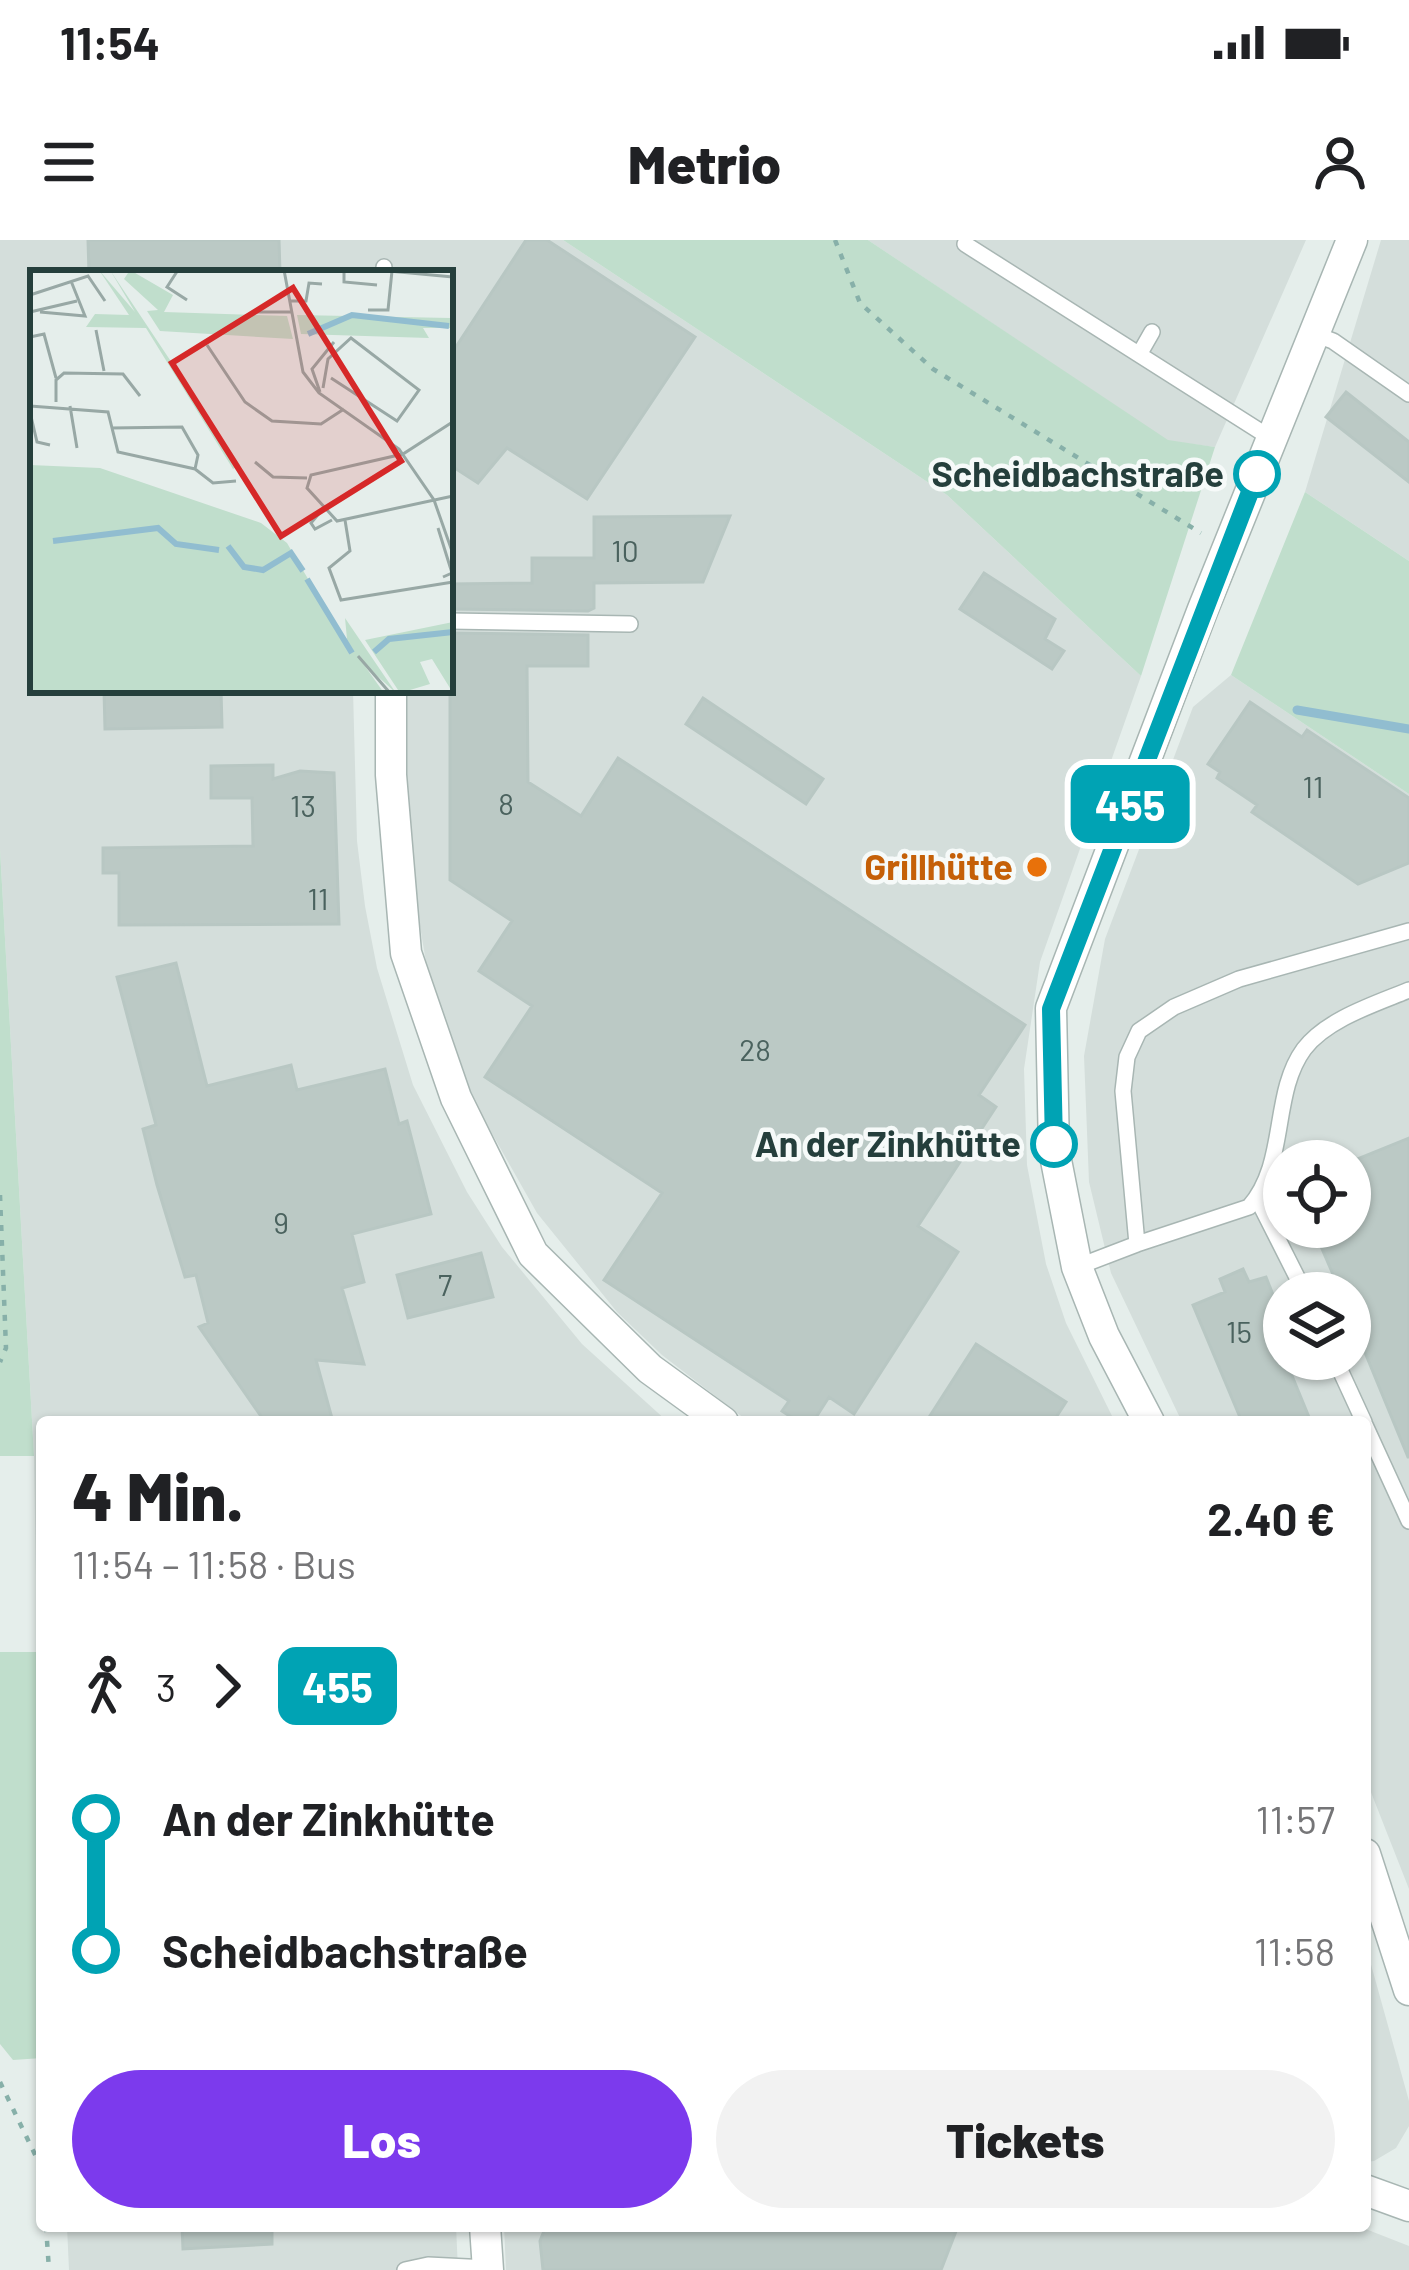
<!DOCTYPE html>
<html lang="de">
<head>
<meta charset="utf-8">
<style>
	:root { --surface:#fff; --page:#f2f2f2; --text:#202124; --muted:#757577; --accent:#7c3aed }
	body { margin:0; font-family:Barlow,sans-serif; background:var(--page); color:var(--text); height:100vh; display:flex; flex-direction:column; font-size:45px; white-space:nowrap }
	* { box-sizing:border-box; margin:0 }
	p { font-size:39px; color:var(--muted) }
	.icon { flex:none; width:66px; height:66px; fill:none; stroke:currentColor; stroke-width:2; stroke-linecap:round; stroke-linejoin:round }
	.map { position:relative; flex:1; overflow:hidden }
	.details { position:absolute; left:36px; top:1176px; width:1335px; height:816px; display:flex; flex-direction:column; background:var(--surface); border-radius:12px; box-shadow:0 3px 9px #0004 }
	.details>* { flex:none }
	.badge { padding:0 24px; border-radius:18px; font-size:42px; line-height:78px }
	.tools { position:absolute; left:1263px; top:900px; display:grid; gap:24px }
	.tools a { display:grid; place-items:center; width:108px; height:108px; border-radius:50%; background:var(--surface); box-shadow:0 3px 9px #0004; font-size:60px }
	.map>.badge { position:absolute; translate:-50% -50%; box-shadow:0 0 0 6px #fff }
	.legs { display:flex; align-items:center; gap:18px; height:132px; padding:0 36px; font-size:39px }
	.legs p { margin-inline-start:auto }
	.head { display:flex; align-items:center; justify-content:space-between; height:204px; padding:0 36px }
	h1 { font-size:66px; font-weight:800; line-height:90px }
	.button { display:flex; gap:24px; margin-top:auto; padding:24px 36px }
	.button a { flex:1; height:138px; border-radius:72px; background:var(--accent); color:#fff; font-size:48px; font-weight:800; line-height:138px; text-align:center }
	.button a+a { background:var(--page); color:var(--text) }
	ul { padding:0 36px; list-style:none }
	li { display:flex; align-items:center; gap:42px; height:132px; font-size:45px }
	li i { display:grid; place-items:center; width:18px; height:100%; margin:0 15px; background:currentColor }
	li i::after { content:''; width:30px; height:30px; margin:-15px; border:9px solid; border-radius:50%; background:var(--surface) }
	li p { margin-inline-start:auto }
	li:first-child i { background:linear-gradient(#0000 50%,currentColor 0) }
	li:last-child i { background:linear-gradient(currentColor 50%,#0000 0) }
	.status { display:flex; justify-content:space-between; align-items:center; height:84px; padding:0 60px; background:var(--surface); direction:ltr }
	.status svg { height:33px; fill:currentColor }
	header { display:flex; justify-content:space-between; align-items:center; height:156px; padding:0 36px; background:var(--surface); font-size:54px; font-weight:800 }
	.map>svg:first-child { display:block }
</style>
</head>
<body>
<div class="status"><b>11:54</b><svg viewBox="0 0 49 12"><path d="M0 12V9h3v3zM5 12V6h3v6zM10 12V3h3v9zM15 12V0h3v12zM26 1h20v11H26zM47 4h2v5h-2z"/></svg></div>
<header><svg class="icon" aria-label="menu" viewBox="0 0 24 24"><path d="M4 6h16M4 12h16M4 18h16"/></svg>Metrio<svg class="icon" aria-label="person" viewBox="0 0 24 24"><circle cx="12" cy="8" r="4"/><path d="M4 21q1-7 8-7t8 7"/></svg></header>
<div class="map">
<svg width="1409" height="2030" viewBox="0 0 1409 2030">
	<rect width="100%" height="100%" fill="#e5eeeb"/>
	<path fill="#d4dedb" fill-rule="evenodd" d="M0 0H563L947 255 1141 436 1040 722 1024 829 1027 925 1046 1024 1066 1083 1115 1182H749L662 1115 617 1072 537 973 473 860 427 728 406 602 402 450H450V33H33V450H353L357 601 365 666 377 728 413 845 467 952 502 1007 582 1104 668 1182H42V1694L34 1216 0 609Z
		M868 0H1306L1215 207 1168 201Z
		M1381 0H1409V321L1305 252Z
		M1231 435 1409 554V1649L1365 1537V1182H1182L1111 1033 1089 942 1084 816 1105 699 1193 467ZM1284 921H1350V987H1284ZM1284 1053H1350V1119H1284Z
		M1365 1703 1409 1861V1886L1396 1908 1374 1921 1365 1922Z
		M67 1986H456L458 2030H69Z
		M504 1986H1358L1409 2006V2030H506Z"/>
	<path fill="#c0decc" d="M563 0H868L1168 200 1215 207 1141 436 947 255Z
		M1305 252 1409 321V554L1231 435Z
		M0 609 34 1216H0Z
		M0 1412H40L42 1818 13 1820 0 1804Z"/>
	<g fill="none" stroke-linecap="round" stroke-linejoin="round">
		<path stroke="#91bdd0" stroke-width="9" d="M1297 470 1409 489"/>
	</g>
	<path fill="#bbc9c5" stroke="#b8c7c3" stroke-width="3" d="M88 0H279L280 33H89Z
		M526 0H547L695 97 587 259 507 208 478 243 450 225V116Z
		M1346 152 1409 202V242L1326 177Z
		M730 276 703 342 594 343V368L588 371 450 369V344L532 343V318H594V277Z
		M984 333 1055 379 1045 399 1064 411 1052 429 960 369Z
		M450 393 588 395V426H527L528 542 581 576 618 518 1025 785 979 855 996 867 918 986 958 1012 854 1174 829 1157 813 1182H799L782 1171 789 1161 604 1040 662 953 485 837 532 766 479 731 512 681 450 640Z
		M104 450H221L222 487 105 489Z
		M703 458 823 539 806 564 686 484Z
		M1250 462 1302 497 1307 490 1409 558V623L1358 644 1252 572 1257 565 1217 538 1220 532 1208 524Z
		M273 525V539L300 531 334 533 339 684 119 685V633H103V608L253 606 252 558H211V526Z
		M176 723 207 846 291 825 297 850 385 829 399 884 407 881 431 974 352 994 364 1042 342 1048 364 1124 316 1120 333 1182H265L199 1087 208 1083 196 1035 185 1037 157 945 143 889 156 885 117 737Z
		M1409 898V1217H1408L1350 1076V1053H1341L1320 1004 1350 992V922Z
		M481 1013 493 1057 408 1078 397 1035Z
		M1243 1029 1249 1042 1266 1037 1277 1065 1265 1070 1311 1182H1242L1193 1065 1225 1052 1220 1039Z
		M976 1104 1066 1162 1053 1182H926Z
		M182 1986H272V2004L183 2009Z
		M546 1986H958L941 2030H543L540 2001Z"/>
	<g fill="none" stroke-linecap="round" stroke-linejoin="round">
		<defs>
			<path id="service" d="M965 4 1272 199
				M384 27V33
				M1314 94 1333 101 1409 154
				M1140 113 1152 92
				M450 381 630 384
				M1257 958 1305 1053
				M1137 1004 1249 967C1288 923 1271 854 1304 809 1327 779 1375 764 1409 750
				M1077 1027 1137 1004 1123 851 1127 817 1139 791 1174 767 1239 739 1409 691
				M1335 1119 1364 1182
				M1365 1185 1409 1281
				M405 2030 428 2025 488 2028"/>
			<path id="minor" d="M391 450V535L406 713 456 858 533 1014 650 1129 723 1182
				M1149 1182 1104 1096 1077 1027 1054 910 1051 768 1203 369 1352 0
				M1365 1614 1409 1750
				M1365 1950 1409 1966
				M485 1986 488 2030"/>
		</defs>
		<use href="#service" stroke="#a8b6b3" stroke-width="18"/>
		<use href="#minor" stroke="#a8b6b3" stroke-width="33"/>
		<path stroke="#87b0a9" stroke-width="4.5" stroke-dasharray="6 9" stroke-linecap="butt" d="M835 0 860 63 933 129 1201 293
			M0 955 6 1108 0 1122
			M0 1842 42 1929
			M46 1986 49 2030"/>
		<use href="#service" stroke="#fff" stroke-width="15"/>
		<use href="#minor" stroke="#fff" stroke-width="30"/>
	</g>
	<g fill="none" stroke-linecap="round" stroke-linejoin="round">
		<defs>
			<path id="line-1" d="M1054 904 1051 769 1257 234"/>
		</defs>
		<use href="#line-1" stroke="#fff" stroke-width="27"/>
		<use href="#line-1" stroke="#00a3b4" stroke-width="18"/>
	</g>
	<g fill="#fff" stroke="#00a3b4" stroke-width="6">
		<circle cx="1257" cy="234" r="21"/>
		<circle cx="1054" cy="904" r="21"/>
	</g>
	<circle fill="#e8710a" stroke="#f6faf9" stroke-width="4.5" cx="1037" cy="627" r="12"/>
	<g text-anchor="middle" stroke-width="9" stroke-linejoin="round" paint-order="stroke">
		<g font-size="30" fill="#4a625e">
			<text x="625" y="322">10</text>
			<text x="1313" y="558">11</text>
			<text x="506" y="575">8</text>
			<text x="303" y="577">13</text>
			<text x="318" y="670">11</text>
			<text x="755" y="821">28</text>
			<text x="281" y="994">9</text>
			<text x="445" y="1056">7</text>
			<text x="1239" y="1103">15</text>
		</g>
		<g font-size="36" font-weight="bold" fill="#253f3c" stroke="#f6faf9" text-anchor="end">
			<text x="1224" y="247">Scheidbachstraße</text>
			<text x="1021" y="917">An der Zinkhütte</text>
		</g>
		<g font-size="36" font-weight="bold" fill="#c56008" stroke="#f6faf9" text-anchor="end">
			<text x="1013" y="640">Grillhütte</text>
		</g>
	</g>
	<g transform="translate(30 30)">
		<rect width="423" height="423" fill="#e5eeeb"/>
		<path d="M69 0 105 42 80 0 210 195 203 199 116 58 56 57 65 44 99 45ZM100 0 143 25 134 42 257 46 263 69 130 61 117 41 128 40 94 9ZM267 45 421 48 422 58H393L399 68 271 64ZM0 195 70 198 231 253 257 273 305 355 317 369 315 348 366 423 332 392 354 423H0ZM423 352V423L402 389 390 392 400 414 370 423 335 370Z" fill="#c0decc"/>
		<path fill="none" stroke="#91bdd0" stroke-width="6" d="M278 64 322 45 419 56M23 271 128 258 146 274 189 280M198 276 214 297 233 300 261 283 273 301M277 309 322 383M344 382 359 369 423 362"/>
		<path fill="none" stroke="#98a8a5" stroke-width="3" d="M148 0 137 17 157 30M254 0 273 102 289 123 369 179 404 230 423 284M314 0V12L347 15M348 0 423 7M0 25 58 6 75 31M260 31H276L279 13 292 14M338 40H358L362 1M0 42 47 31M10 42 55 46 41 11M225 42H262M66 60 74 101M0 67 14 64 26 108M177 75 215 132 242 151 291 154 314 139M293 118 298 89 321 68 389 120 367 151 301 108M290 122 282 99 304 72M26 132V110L34 103 93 104 110 126M0 136 78 142 88 182 165 199 183 213 206 211M40 136 47 178M0 142 7 172 20 175M421 153 373 184 281 205 277 218 307 251 423 226M81 158 152 157 168 185 165 199M225 192 243 207 277 208M292 240 281 253 285 259 302 250M315 250 320 281 299 298 311 330 423 312M408 258 422 303 413 307M328 386 360 423"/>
		<path fill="#d62828" fill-opacity="0.15" stroke="#d62828" stroke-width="6" d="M263 18 371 191 251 266 142 93Z"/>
		<rect width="423" height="423" fill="none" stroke="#253f3c" stroke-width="6"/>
	</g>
</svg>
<div class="tools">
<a><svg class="icon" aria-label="locate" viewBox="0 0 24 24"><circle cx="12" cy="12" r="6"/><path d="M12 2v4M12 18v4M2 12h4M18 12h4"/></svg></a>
<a><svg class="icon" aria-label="layers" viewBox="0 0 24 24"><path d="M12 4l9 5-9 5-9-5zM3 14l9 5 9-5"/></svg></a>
</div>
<b class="badge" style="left:1130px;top:564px;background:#00a3b4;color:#fff">455</b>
<section class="details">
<div class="head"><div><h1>4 Min.</h1><p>11:54 – 11:58 · Bus</p></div><b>2.40 €</b></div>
<div class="legs"><svg class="icon" aria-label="walk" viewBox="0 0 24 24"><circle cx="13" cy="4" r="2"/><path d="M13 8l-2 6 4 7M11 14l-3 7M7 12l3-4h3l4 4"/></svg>3<svg class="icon" aria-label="forward" viewBox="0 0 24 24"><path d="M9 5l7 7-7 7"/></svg><b class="badge" style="background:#00a3b4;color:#fff">455</b></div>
<ul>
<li><i style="color:#00a3b4"></i><b>An der Zinkhütte</b><p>11:57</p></li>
<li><i style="color:#00a3b4"></i><b>Scheidbachstraße</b><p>11:58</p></li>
</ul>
<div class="button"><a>Los</a><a>Tickets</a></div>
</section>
</div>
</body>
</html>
